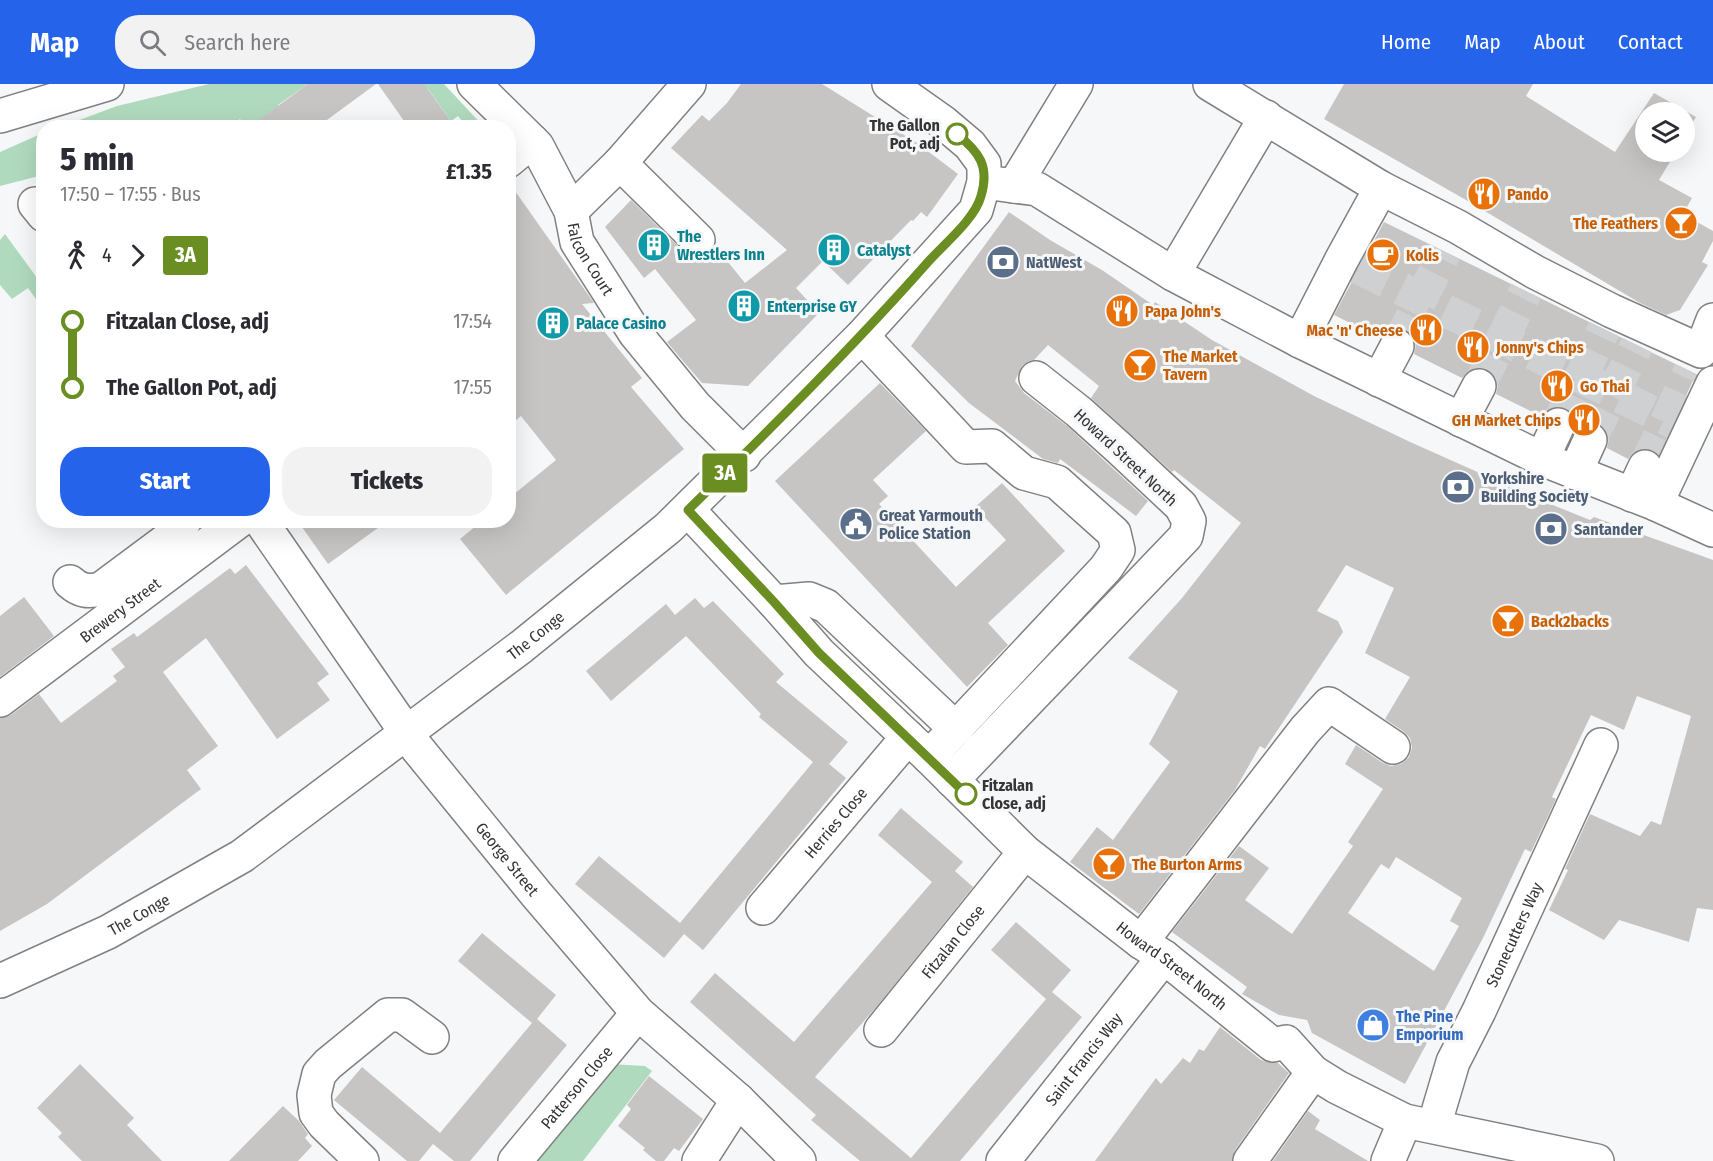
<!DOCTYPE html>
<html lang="en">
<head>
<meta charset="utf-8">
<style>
	:root { --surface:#fff; --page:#f2f2f3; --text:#2b2b33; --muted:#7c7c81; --accent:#2563eb }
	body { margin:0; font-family:"Fira Sans Condensed",sans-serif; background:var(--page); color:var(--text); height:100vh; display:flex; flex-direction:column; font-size:22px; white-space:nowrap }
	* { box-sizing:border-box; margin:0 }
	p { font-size:20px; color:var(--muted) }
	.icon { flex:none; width:33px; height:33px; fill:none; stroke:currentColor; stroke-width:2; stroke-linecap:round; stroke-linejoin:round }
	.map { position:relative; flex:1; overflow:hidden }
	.side { position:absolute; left:36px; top:36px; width:480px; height:408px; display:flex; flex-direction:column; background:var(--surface); border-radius:24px; box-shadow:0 6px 24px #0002 }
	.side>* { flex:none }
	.badge { padding:0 12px; border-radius:4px; font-size:21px; line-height:39px }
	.controls { position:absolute; left:1635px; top:18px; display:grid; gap:12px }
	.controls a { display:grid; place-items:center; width:60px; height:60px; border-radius:50%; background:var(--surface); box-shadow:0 6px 24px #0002; font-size:30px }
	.map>.badge { position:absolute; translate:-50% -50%; box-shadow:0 0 0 3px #fff }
	.legs { display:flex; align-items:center; gap:9px; height:66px; padding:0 24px; font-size:20px }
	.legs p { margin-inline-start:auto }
	.summary { display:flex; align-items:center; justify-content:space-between; height:102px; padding:0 24px }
	h1 { font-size:33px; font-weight:800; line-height:45px }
	.cta { display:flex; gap:12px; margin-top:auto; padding:12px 24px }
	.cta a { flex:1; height:69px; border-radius:24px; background:var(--accent); color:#fff; font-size:24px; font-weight:800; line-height:69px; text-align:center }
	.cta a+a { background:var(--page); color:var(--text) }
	ul { padding:0 24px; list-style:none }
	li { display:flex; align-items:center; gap:21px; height:66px; font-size:22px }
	li i { display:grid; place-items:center; width:9px; height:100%; margin:0 8px; background:currentColor }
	li i::after { content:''; width:15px; height:15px; margin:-8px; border:4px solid; border-radius:50%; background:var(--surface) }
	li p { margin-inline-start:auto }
	li:first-child i { background:linear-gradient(#0000 50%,currentColor 0) }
	li:last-child i { background:linear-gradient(currentColor 50%,#0000 0) }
	header { display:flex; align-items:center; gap:36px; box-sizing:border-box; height:84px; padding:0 30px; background:var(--accent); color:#fff }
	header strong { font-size:28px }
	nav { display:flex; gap:33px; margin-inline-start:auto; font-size:21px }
	.search { width:420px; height:54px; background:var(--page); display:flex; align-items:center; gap:15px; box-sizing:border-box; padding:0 21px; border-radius:24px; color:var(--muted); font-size:22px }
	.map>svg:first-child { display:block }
</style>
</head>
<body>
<header>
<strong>Map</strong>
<div class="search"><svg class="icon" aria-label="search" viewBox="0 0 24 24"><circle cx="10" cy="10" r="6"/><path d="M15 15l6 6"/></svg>Search here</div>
<nav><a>Home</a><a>Map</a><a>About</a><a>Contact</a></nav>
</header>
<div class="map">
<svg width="1713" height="1077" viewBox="0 0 1713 1077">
	<rect width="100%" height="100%" fill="#f6f7f8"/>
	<path fill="#b0dabe" d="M209 0H308L278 21 290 38 283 43H246L240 35 228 44H58L117 22Z
		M417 0H444L484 43H467L458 32 451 37 428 5Z
		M43 49V91L0 102V68Z
		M5 150 43 202V225L28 204 12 215 0 201V156Z
		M610 980 645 982 652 987 583 1077H529Z"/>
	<path fill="#c7c5c4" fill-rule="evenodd" d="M308 0H376L316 44H248Z
		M378 0H424L456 44H409Z
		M741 0H822L917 59 958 90 927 133 921 128 913 137 911 136 848 201 823 177 796 204 819 229 748 302 702 299 682 276 667 258 696 236 655 185 644 194 605 143 631 116 685 169 693 174H704L711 170 715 162 745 199 787 166 671 64 702 31 709 37 727 19Z
		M1344 0H1533L1526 12 1615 68 1654 9 1696 33 1684 53V28H1646V68H1676L1659 96 1692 114 1683 130 1713 147V157L1702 178 1708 181 1680 226 1666 231 1640 219 1466 116 1324 35Z
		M508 97 594 219 582 220 642 294 631 303 684 365 506 511 460 455 483 436H508V415L556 376 521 332 508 343Z
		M1009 128 1050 156 1102 186 1153 221 1155 218 1212 256 1314 312 1408 357 1538 415 1590 436 1594 433 1713 476V826L1697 824 1689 858 1619 836 1604 856 1549 826 1568 786 1565 785 1590 730 1640 752 1651 737 1661 741 1691 632 1637 612 1624 646 1591 631 1552 713 1556 715 1531 768 1525 765 1483 854 1405 1000 1312 949 1307 936 1279 931 1242 910 1247 903 1172 848 1239 762 1269 784 1245 816 1292 850 1353 762 1348 758 1383 705 1345 680 1356 661 1383 679 1391 682 1401 680 1409 673 1412 664 1410 654 1403 647 1385 635 1410 593 1365 569 1394 504 1346 481 1317 527 1338 537 1343 548 1265 665 1260 662 1235 706 1139 830 1070 778 1097 743 1113 756 1170 678 1149 660 1178 607 1128 574 1182 514 1241 439 1174 386 1172 388 1091 314 1099 302 1048 261 1034 276 1029 277 1022 282 1015 297 1024 309 1067 342 1148 417 1136 432 1060 375 1058 379 1043 375 969 319 911 262ZM1396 773 1462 814 1450 837 1459 842 1434 887 1348 829 1381 780 1389 785Z
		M1384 138 1696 290 1659 371 1652 366 1643 364 1635 367 1628 375 1607 364 1609 354 1605 345 1598 339 1588 337 1580 340 1576 345 1577 339 1573 330 1565 324 1557 322 1548 325 1541 332 1496 310 1498 301 1495 293 1487 285 1479 283 1470 286 1462 294 1414 270 1416 261 1413 253 1405 245 1397 243 1388 246 1380 254 1334 231Z
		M880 299 926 347 873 396 888 412 879 420 956 503 1006 456 975 423 1002 399 1065 467 988 539 1008 561 967 603 775 397Z
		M297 436H389L328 480Z
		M246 481 329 590 317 599 330 616 277 655 206 554 163 588 218 662 187 686 201 705 47 820 0 847V634L11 631 39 610 61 639 117 597 113 592 125 583 111 565 134 549 137 553 230 484 235 490Z
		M24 513 54 552 0 593V532Z
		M695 514 704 524 713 517 784 590 776 598 848 658 829 680 846 694 703 866 684 850 664 874 575 800 599 772 680 839 813 678 759 633 761 630 686 552 611 617 586 587 666 520 675 531Z
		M901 724 963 778 955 787 973 803 878 921 815 993 911 1074 1046 915 991 866 1016 838 1071 886 1052 908 1082 933 960 1077H860L811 1036 816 1031 690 918 715 889 794 958 932 798 878 751Z
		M482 849 556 911 537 935 567 961 470 1077H454L433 1060 419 1077H407L334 1016 362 983 440 1049 532 939 458 877Z
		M1220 943 1261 976 1269 979H1278L1289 989 1235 1066 1232 1077H1095L1156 994 1161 1000 1183 974 1190 979 1199 965 1204 967Z
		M80 980 134 1034 127 1041 162 1077H82L58 1053 62 1049 37 1024Z
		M649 992 703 1035 679 1067 674 1064 664 1077H656L643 1066 645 1064 618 1042 631 1025 627 1021Z
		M283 1022 299 1037 308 1050 305 1054 312 1062 298 1077H229Z
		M1308 1027 1320 1036 1315 1045 1368 1077H1273Z"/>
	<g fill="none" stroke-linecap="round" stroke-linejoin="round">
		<path stroke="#cfd0d1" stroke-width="33" stroke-dasharray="33 16" stroke-linecap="butt" d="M1357 183 1676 340
			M1397 262 1445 168
			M1479 302 1526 207
			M1558 341 1604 245
			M1590 356 1637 261
			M1645 383 1690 287"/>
		<defs>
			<g id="minor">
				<path id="s1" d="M474 0 537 62 571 127 577 158 635 249 695 322 744 371"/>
				<path d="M1210 0 1381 104 1458 143 1535 188 1612 227 1701 267 1713 236"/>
				<path d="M508 77 532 57"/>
				<path d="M620 79 698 156"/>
				<path d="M984 98 1037 105 1173 190 1300 257 1542 375 1656 420 1713 446"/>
				<path d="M1014 102 1076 0"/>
				<path d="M35 120 44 131"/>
				<path d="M571 127 620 79 689 0"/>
				<path d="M1173 190 1266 33"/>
				<path d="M862 252 966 363 992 362 1024 389 1057 398 1114 449 1118 466 1106 484 929 673"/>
				<path d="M1300 257 1342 175 1381 104"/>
				<path d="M1379 296 1397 262"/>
				<path d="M1461 336 1479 302"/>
				<path d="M1542 375 1558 341"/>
				<path d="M1575 389 1590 356"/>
				<path d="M1632 411 1645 383"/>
				<path d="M1656 420 1713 299"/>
				<path id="s2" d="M688 426 774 518 819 569 929 673 1025 768 1141 858 1164 873 1273 961 1286 958 1313 988 1337 1003 1405 1037 1597 1077"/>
				<path id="s3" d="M260 436 417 664 537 811 638 929 738 1016 799 1077"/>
				<path d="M70 498C80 507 88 508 101 505L179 447 185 436"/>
				<path d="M774 518 809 515 826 522 956 645"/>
				<path id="s4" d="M0 616 240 436"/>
				<path d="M952 696 1186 452 1189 437 1181 422 1119 364 1079 328 1036 294"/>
				<path id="s5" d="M763 824 908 653"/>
				<path d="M1141 858 1305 646 1329 620 1393 663"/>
				<path id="s6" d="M0 897 108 848 242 772 521 563 668 444 862 252 976 126 984 98V80L970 61 944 39 889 0"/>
				<path id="s7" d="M881 946 1025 768"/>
				<path id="s8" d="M1434 1042 1453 978 1479 927 1601 661"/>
				<path d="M362 1077 324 1040 316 1029 314 1011 319 990 328 980 388 931H402L432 953"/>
				<path id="s9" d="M515 1077 638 929"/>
				<path d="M699 1077 738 1016"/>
				<path id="s10" d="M1003 1077 1164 873"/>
				<path d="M1250 1077 1313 988"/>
				<path d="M1388 1077 1405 1037"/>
			</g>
			<path id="major" d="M0 32 107 0"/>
		</defs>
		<use href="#minor" stroke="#818182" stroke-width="36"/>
		<use href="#major" stroke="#818182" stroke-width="36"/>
		<use href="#minor" stroke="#fff" stroke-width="33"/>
		<use href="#major" stroke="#fff" stroke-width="33"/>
	</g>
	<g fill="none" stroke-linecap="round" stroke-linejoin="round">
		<defs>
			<path id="line-1" d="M957 50C979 68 990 82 981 112 975 135 944 160 928 178 851 265 770 345 688 426L774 518 819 569 966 710"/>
		</defs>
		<use href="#line-1" stroke="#fff" stroke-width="14"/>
		<use href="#line-1" stroke="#6b8e23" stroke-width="9"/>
	</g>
	<defs>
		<symbol id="restaurant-disc" viewBox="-11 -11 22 22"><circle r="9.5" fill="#e8710a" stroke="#f6f7f8"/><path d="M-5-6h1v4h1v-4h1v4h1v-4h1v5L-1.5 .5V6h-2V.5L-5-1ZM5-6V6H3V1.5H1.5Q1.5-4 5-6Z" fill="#fff"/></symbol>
		<symbol id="bar-disc" viewBox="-11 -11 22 22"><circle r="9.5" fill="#e8710a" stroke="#f6f7f8"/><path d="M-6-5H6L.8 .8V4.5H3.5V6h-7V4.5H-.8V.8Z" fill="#fff"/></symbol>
		<symbol id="building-disc" viewBox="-11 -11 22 22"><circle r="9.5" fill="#0f9aa8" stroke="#f6f7f8"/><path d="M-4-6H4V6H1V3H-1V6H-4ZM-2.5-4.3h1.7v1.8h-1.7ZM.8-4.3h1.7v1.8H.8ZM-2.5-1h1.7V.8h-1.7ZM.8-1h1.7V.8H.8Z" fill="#fff"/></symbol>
		<symbol id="cafe-disc" viewBox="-11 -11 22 22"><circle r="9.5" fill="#e8710a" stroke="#f6f7f8"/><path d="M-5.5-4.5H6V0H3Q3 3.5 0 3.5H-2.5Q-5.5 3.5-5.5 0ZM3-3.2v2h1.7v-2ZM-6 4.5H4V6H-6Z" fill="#fff"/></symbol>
		<symbol id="bank-disc" viewBox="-11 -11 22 22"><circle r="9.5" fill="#5c6f8a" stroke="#f6f7f8"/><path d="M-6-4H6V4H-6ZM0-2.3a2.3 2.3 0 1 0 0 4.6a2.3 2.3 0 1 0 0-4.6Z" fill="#fff"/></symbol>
		<symbol id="civic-disc" viewBox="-11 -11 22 22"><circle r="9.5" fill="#5c6f8a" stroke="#f6f7f8"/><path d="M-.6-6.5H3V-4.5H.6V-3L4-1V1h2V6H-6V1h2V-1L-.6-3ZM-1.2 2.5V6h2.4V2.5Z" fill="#fff"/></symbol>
		<symbol id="shop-disc" viewBox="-11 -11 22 22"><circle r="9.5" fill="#3f7fe0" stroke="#f6f7f8"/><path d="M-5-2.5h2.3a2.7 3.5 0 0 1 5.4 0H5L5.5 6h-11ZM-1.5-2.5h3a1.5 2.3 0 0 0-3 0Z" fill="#fff"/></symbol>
	</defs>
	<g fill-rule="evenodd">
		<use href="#restaurant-disc" x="1465" y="91" width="38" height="38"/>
		<use href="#bar-disc" x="1662" y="120" width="38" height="38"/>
		<use href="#building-disc" x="635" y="142" width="38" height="38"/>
		<use href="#building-disc" x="815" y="147" width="38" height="38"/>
		<use href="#cafe-disc" x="1364" y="152" width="38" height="38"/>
		<use href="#bank-disc" x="984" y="159" width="38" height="38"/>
		<use href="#building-disc" x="725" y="203" width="38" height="38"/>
		<use href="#restaurant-disc" x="1103" y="208" width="38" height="38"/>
		<use href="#building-disc" x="534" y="220" width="38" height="38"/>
		<use href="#restaurant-disc" x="1407" y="227" width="38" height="38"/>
		<use href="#restaurant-disc" x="1454" y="244" width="38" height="38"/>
		<use href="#bar-disc" x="1121" y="262" width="38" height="38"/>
		<use href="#restaurant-disc" x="1538" y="283" width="38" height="38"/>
		<use href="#restaurant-disc" x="1565" y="317" width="38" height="38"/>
		<use href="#bank-disc" x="1439" y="384" width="38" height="38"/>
		<use href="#civic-disc" x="837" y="421" width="38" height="38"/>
		<use href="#bank-disc" x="1532" y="426" width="38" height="38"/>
		<use href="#bar-disc" x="1489" y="518" width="38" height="38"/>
		<use href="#bar-disc" x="1090" y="761" width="38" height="38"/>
		<use href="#shop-disc" x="1354" y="922" width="38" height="38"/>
	</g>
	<g fill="#fff" stroke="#6b8e23" stroke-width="3">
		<circle cx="957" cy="50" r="10"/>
		<circle cx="966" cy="710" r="10"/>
	</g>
	<g text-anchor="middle" stroke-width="6" stroke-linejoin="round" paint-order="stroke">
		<g font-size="16" font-weight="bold" fill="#353536" stroke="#f6f7f8" text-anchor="end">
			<text x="940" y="47">The Gallon<tspan x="940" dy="18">Pot, adj</tspan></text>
			<text x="982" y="707" text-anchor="start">Fitzalan<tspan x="982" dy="18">Close, adj</tspan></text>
		</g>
		<g font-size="16" font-weight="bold" fill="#c56008" stroke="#f6f7f8" text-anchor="start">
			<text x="1507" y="116">Pando</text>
			<text x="1658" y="145" text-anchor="end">The Feathers</text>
			<text x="1406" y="177">Kolis</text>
			<text x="1145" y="233">Papa John's</text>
			<text x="1403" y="252" text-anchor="end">Mac 'n' Cheese</text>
			<text x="1496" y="269">Jonny's Chips</text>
			<text x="1163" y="278">The Market<tspan x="1163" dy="18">Tavern</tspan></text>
			<text x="1580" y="308">Go Thai</text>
			<text x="1561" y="342" text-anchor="end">GH Market Chips</text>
			<text x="1531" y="543">Back2backs</text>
			<text x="1132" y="786">The Burton Arms</text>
		</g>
		<g font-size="16" font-weight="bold" fill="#0d838f" stroke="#f6f7f8" text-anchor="start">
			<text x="677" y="158">The<tspan x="677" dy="18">Wrestlers Inn</tspan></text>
			<text x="857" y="172">Catalyst</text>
			<text x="767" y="228">Enterprise GY</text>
			<text x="576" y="245">Palace Casino</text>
		</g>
		<g font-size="16" fill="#353536" stroke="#f6f7f8">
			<text dy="6" stroke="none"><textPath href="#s1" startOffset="214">Falcon Court</textPath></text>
			<text transform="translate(1126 373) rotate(43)" y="6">Howard Street North</text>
			<text dy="6" stroke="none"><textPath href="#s4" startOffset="150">Brewery Street</textPath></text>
			<text dy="6" stroke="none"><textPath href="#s6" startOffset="640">The Conge</textPath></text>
			<text dy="6" stroke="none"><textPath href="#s5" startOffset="112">Herries Close</textPath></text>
			<text dy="6" stroke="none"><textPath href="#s3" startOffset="420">George Street</textPath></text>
			<text dy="6" stroke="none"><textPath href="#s6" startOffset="154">The Conge</textPath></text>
			<text dy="6" stroke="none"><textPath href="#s8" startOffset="208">Stonecutters Way</textPath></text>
			<text dy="6" stroke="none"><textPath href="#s7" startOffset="114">Fitzalan Close</textPath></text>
			<text dy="6" stroke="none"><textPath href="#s2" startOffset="666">Howard Street North</textPath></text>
			<text dy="6" stroke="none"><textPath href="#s10" startOffset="130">Saint Francis Way</textPath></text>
			<text dy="6" stroke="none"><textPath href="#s9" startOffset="96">Patterson Close</textPath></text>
		</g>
		<g font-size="16" font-weight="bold" fill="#4e5e75" stroke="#f6f7f8" text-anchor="start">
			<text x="1026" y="184">NatWest</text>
			<text x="1481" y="400">Yorkshire<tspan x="1481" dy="18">Building Society</tspan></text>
			<text x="879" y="437">Great Yarmouth<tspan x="879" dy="18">Police Station</tspan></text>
			<text x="1574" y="451">Santander</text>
		</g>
		<g font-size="16" font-weight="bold" fill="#366cbe" stroke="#f6f7f8" text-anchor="start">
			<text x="1396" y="938">The Pine<tspan x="1396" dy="18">Emporium</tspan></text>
		</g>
	</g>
</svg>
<div class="controls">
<a><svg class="icon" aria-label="layers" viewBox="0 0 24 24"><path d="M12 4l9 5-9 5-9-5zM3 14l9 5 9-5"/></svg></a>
</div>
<b class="badge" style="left:725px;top:389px;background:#6b8e23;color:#fff">3A</b>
<section class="side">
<div class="summary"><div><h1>5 min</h1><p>17:50 – 17:55 · Bus</p></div><b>£1.35</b></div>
<div class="legs"><svg class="icon" aria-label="walk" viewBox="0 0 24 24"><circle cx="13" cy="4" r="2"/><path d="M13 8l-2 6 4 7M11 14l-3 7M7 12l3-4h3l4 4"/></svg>4<svg class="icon" aria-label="forward" viewBox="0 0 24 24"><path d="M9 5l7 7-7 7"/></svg><b class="badge" style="background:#6b8e23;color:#fff">3A</b></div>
<ul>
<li><i style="color:#6b8e23"></i><b>Fitzalan Close, adj</b><p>17:54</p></li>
<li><i style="color:#6b8e23"></i><b>The Gallon Pot, adj</b><p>17:55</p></li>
</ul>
<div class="cta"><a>Start</a><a>Tickets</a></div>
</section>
</div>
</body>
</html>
